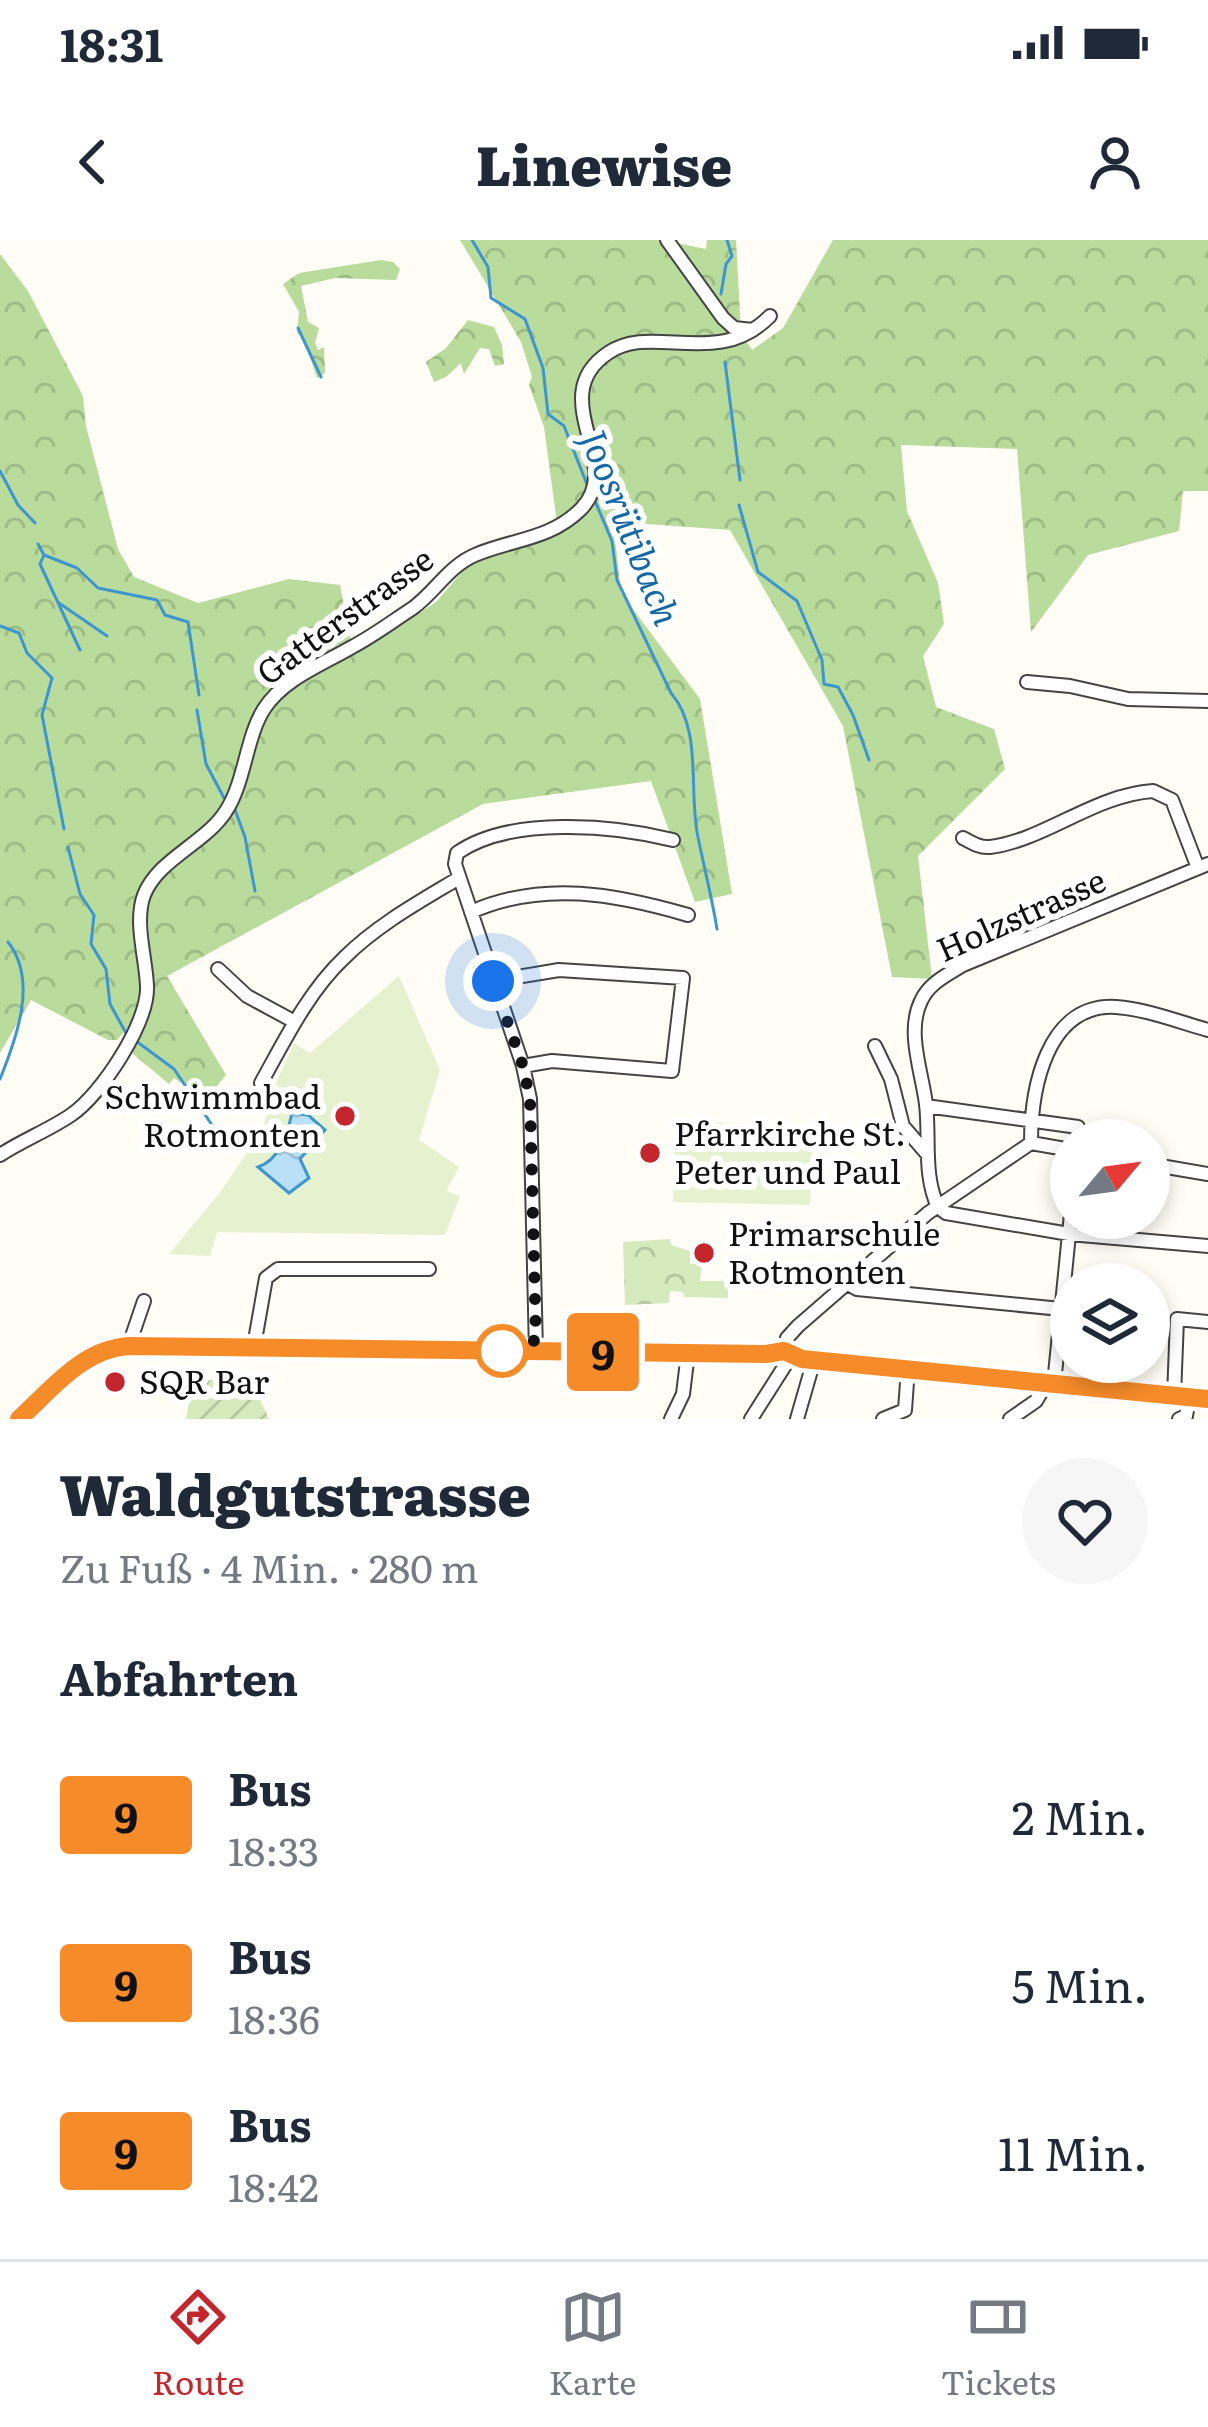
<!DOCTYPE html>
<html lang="de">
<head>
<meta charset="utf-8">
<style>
	:root { --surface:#fff; --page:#f6f6f7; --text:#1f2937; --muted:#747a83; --line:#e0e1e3; --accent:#c4262e }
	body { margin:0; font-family:Literata,serif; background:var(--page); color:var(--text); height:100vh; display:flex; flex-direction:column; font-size:45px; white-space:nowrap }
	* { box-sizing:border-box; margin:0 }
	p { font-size:39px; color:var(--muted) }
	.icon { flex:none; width:66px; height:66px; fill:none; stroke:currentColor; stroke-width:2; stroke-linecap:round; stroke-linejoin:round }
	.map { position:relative; height:1179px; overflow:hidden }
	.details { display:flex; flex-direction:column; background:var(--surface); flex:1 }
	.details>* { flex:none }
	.badge { padding:0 24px; border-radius:9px; font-size:42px; line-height:78px }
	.needle { width:78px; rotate:61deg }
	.buttons { position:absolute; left:1050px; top:879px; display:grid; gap:24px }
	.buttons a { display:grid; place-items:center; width:120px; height:120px; border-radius:50%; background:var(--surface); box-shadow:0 6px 18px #0003; font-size:60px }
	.you { position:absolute; width:60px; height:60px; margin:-30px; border:9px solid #fff; border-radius:50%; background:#1a73e8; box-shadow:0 0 0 18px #1a73e833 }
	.map>.badge { position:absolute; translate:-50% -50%; box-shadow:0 0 0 6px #fff }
	h2 { padding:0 60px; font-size:45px; line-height:108px }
	.round { display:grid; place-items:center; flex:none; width:126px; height:126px; border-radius:63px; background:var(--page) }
	.summary { display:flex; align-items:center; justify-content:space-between; height:204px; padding:0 60px }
	h1 { font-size:57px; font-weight:800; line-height:90px }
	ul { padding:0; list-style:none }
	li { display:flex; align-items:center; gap:36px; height:168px; padding:0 60px }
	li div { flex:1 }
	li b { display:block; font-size:45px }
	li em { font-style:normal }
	li .badge { min-width:132px; font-weight:700; text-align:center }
	.status { display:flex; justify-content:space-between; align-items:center; height:84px; padding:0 60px; background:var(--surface); direction:ltr }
	.status svg { height:33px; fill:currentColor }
	header { display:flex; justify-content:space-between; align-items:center; height:156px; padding:0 60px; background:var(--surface); font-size:54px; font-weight:800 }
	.tabs { display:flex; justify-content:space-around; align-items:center; height:168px; border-top:3px solid var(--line); background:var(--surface); font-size:33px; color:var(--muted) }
	.tabs a { display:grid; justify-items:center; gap:6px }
	.tabs .on { color:var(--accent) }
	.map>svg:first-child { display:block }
</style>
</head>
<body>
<div class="status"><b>18:31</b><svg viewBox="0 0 49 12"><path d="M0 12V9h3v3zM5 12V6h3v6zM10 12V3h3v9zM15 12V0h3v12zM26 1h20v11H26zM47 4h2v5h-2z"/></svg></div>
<header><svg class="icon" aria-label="back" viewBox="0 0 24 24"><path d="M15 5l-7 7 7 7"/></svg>Linewise<svg class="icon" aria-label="person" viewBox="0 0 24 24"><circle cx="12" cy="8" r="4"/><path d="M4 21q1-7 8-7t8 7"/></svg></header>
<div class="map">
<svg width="1208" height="1179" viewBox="0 0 1208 1179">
	<defs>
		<pattern id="forest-crowns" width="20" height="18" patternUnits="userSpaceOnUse" patternTransform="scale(3)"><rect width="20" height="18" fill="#b9dc9c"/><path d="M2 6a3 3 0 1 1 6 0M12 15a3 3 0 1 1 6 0" fill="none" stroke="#9ebc85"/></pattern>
		<pattern id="park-crowns" width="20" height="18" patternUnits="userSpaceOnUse" patternTransform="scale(3)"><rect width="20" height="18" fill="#d5ebbd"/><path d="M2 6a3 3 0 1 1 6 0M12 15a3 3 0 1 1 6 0" fill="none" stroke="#b6c8a1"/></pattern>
		<pattern id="garden-furrows" width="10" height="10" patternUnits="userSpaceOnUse" patternTransform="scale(3)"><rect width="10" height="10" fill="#d5ebbd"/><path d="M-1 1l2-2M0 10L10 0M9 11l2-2" fill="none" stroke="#b6c8a1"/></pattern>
		<pattern id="water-ripples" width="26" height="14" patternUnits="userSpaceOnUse" patternTransform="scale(3)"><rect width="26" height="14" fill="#b9e0f7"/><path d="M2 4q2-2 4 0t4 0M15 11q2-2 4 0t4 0" fill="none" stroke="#9ebfd3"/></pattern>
	</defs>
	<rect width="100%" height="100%" fill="#fffdf5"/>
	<path fill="url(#forest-crowns)" d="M460 0H662L706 9 707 0H736L741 93 752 110 783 88 833 0H1208V251H1183L1179 291 1088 315 1031 392 1017 209 901 205 907 271 938 343 944 384 923 416 936 467 994 489 1005 529 918 616 932 739 892 737 843 486 730 290 619 282 614 288 621 353 700 459 732 654 695 662 651 541 483 564 167 736 226 835 206 859 174 838 169 844 127 809 149 775 153 746 146 655 228 573 266 470 290 446 353 409 379 400 436 362 467 326 494 312 566 291 557 283 544 187 529 145 532 137 521 102Z
		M0 14 28 51 83 156 86 186 118 309 134 337 198 363 289 339 340 345 352 407 260 468 223 572 140 654 144 750 139 775 117 800H108L31 760 0 813Z
		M381 20 393 22 400 29 396 40 335 38 301 46 308 82 319 88 315 103 318 110 324 107 325 133 317 138 304 99 297 93 299 72 283 44 299 33Z
		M468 80 494 87 502 105 504 124 495 126 489 109 480 108 464 134 461 123 446 137 434 142 426 122 446 108Z"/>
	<path fill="url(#park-crowns)" d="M670 999 671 1005 690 1011V1024H702L700 1041H725L728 1032V1058L684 1057 683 1052 670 1051 669 1063 625 1065 623 1002Z"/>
	<path fill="url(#garden-furrows)" d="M242 1139 255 1148 269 1179H186L193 1141Z"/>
	<path fill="#e6f2cf" d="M399 736 440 830 419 900 459 927 446 951 460 956 445 995 217 992 210 1016 169 1014 219 954 262 891 274 848 294 803 310 813Z
		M675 881 813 886 810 965 673 962Z"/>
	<path fill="url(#water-ripples)" stroke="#3f96cf" stroke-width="3" d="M292 873 308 875 325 890 300 919 309 938 289 953 258 927C279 920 287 896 292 873Z"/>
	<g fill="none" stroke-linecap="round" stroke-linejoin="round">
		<path stroke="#3f96cf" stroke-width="3" d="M472 0 488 27 491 58 525 79 543 128 548 174 564 186 588 247
			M721 54 726 24 732 16 727 0
			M298 88 321 137
			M725 122 740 240
			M0 231 18 265 35 283
			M595 261 612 301 617 340 671 453C703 490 688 551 698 597 704 627 712 658 717 689
			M739 265 758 332 797 361 822 420 824 444 838 447 853 475 869 520
			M38 304 44 315 77 328 98 348 157 360 165 375 188 382 199 455
			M44 315 40 324 80 410
			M59 363 107 396
			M0 386 19 393 27 413 52 438 42 475 64 589
			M197 470 206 524 224 558
			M235 570 245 597 255 651
			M68 607 80 654 94 675 91 704 106 729 110 764 126 793
			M136 801 174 829 216 891
			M0 839C17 797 38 740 8 702"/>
		<defs>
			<path id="minor" d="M667 0 723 78 734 88 753 90
				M1027 442 1070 446 1128 459 1208 461
				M963 598C972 603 980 608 990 607 1045 600 1094 555 1153 551L1172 560 1198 628
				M471 672C543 640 616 654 688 675
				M218 729 247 756 295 782
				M493 741 559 730 683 738 672 831 552 821 523 826
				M875 806 891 839 903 886 928 915
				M261 843C285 800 308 752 344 718 377 685 419 662 459 638
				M926 866 1078 887 1077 900
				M1031 903C1031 850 1046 763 1116 767 1146 769 1179 782 1208 790
				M1031 903 1071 910
				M0 915C23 900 49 890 71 875 101 855 149 782 147 746 146 718 134 682 144 655 158 619 206 603 226 571 245 542 246 497 264 469 283 439 323 424 352 407 373 396 393 381 413 368 435 352 449 326 475 315 512 299 550 300 581 269 626 224 543 157 608 113 652 82 717 130 770 76
				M1149 924 1208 934
				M938 967C923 935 930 898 926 864 922 832 906 792 921 761 929 743 947 735 963 725L1208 624
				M938 967 946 973 1069 994 1208 1006
				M848 1044 857 1049 1061 1069
				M129 1105 144 1061
				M254 1106 266 1038 278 1029H429
				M536 1111 530 859 523 826 455 624 457 613C510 576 613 585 673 600
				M785 1111 787 1098 798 1086 928 973 1031 903
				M1054 1144 1071 974
				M1174 1156 1177 1079 1208 1082
				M19 1179 89 1116 129 1105 766 1114 785 1111 802 1119 1208 1159
				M671 1179 683 1154 688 1113
				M751 1179 791 1116
				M797 1179 814 1120
				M883 1179 905 1170 908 1128
				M1010 1179 1036 1161 1046 1144
				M1179 1179 1186 1176 1189 1158"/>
		</defs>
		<use href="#minor" stroke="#444" stroke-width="16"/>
		<use href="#minor" stroke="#fff" stroke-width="12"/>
	</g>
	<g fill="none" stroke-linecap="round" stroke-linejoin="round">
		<defs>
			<path id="line" d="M19 1179C52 1149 82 1109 129 1106L766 1114 784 1111 802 1119 1208 1159"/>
		</defs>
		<use href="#line" stroke="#fff" stroke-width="27"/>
		<use href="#line" stroke="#f68b29" stroke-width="18"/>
		<path stroke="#111" stroke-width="12" stroke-dasharray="0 21.6" d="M493 741 523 826 530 859 536 1100 502 1111"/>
	</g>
	<g fill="#c4262e" stroke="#fff" stroke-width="4.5">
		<circle cx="345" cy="876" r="12"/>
		<circle cx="650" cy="913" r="12"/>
		<circle cx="704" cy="1013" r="12"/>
		<circle cx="115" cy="1142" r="12"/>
	</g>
	<circle fill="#fff" stroke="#f68b29" stroke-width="6" cx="502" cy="1111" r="24"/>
	<g text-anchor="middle" stroke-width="12" stroke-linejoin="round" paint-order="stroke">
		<g font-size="33" fill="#111" stroke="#fff">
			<text transform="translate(345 376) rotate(-36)" y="12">Gatterstrasse</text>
			<text transform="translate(1021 675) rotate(-24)" y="12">Holzstrasse</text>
		</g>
		<g font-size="33" fill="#111" stroke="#fff" text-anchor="start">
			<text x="321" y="869" text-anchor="end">Schwimmbad<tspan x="321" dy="38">Rotmonten</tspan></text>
			<text x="674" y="906">Pfarrkirche St.<tspan x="674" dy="38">Peter und Paul</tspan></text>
			<text x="728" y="1006">Primarschule<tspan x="728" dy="38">Rotmonten</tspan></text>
			<text x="139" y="1154">SQR Bar</text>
		</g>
		<g font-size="36" font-style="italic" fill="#1768a6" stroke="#fff">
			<text transform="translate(630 288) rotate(68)" y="13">Joosrütibach</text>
		</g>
	</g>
</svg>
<div class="buttons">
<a><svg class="needle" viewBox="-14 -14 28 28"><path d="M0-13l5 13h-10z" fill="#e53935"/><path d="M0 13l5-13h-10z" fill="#747a83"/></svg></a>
<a><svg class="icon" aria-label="layers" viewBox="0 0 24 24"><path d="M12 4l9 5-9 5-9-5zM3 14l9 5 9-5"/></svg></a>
</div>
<div class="you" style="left:493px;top:741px"></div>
<b class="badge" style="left:603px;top:1112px;background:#f68b29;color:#111">9</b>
</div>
<section class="details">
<div class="summary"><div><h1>Waldgutstrasse</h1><p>Zu Fuß · 4 Min. · 280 m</p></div><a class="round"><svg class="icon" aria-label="heart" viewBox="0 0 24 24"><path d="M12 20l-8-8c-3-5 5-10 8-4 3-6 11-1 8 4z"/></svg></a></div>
<h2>Abfahrten</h2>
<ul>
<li><span class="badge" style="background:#f68b29;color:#111">9</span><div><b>Bus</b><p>18:33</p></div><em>2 Min.</em></li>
<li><span class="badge" style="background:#f68b29;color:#111">9</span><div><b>Bus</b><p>18:36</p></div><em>5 Min.</em></li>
<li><span class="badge" style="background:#f68b29;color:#111">9</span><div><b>Bus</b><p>18:42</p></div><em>11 Min.</em></li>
</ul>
</section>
<nav class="tabs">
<a class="on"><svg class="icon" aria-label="directions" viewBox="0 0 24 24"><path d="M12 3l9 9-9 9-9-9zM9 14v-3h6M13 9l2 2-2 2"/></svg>Route</a>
<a><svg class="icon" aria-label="map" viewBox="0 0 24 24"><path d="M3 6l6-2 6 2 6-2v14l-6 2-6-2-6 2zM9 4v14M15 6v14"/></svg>Karte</a>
<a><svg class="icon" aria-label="tickets" viewBox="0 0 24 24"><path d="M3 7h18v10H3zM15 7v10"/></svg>Tickets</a>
</nav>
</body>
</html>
